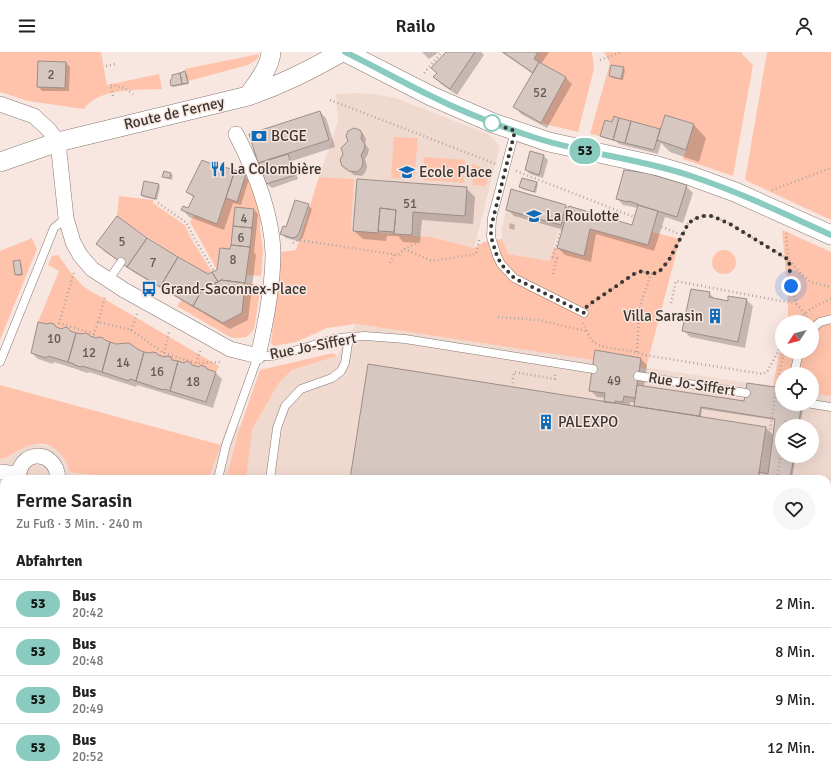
<!DOCTYPE html>
<html lang="de">
<head>
<meta charset="utf-8">
<style>
	:root { --surface:#fff; --page:#f6f6f6; --text:#222; --muted:#767676; --line:#e0e0e0 }
	body { margin:0; font-family:Signika,sans-serif; background:var(--page); color:var(--text); height:100vh; display:flex; flex-direction:column; font-size:15px; white-space:nowrap }
	* { box-sizing:border-box; margin:0 }
	p { font-size:13px; color:var(--muted) }
	.icon { flex:none; width:22px; height:22px; fill:none; stroke:currentColor; stroke-width:2; stroke-linecap:round; stroke-linejoin:round }
	.map { position:relative; flex:1; overflow:hidden }
	.sheet { position:absolute; left:0px; top:423px; width:831px; height:304px; display:flex; flex-direction:column; background:var(--surface); border-radius:12px 12px 0 0; box-shadow:0 4px 16px #0002 }
	.sheet>* { flex:none }
	.badge { padding:0 8px; border-radius:13px; font-size:14px; line-height:26px }
	.needle { width:26px; rotate:234deg }
	.tools { position:absolute; left:775px; top:263px; display:grid; gap:8px }
	.tools a { display:grid; place-items:center; width:44px; height:44px; border-radius:50%; background:var(--surface); box-shadow:0 4px 16px #0002; font-size:20px }
	.you { position:absolute; width:20px; height:20px; margin:-10px; border:3px solid #fff; border-radius:50%; background:#1a73e8; box-shadow:0 0 0 6px #1a73e833 }
	.map>.badge { position:absolute; translate:-50% -50%; box-shadow:0 0 0 2px #fff }
	h2 { padding:0 16px; font-size:15px; line-height:36px }
	.round { display:grid; place-items:center; flex:none; width:42px; height:42px; border-radius:21px; background:var(--page) }
	.overview { display:flex; align-items:center; justify-content:space-between; height:68px; padding:0 16px }
	h1 { font-size:19px; font-weight:600; line-height:30px }
	ul { padding:0; list-style:none }
	li { display:flex; align-items:center; gap:12px; height:48px; padding:0 16px; border-top:1px solid var(--line) }
	li div { flex:1 }
	li b { display:block; font-size:15px }
	li em { font-style:normal }
	li .badge { min-width:44px; font-weight:700; text-align:center }
	header { display:flex; justify-content:space-between; align-items:center; height:52px; padding:0 16px; background:var(--surface); font-size:18px; font-weight:600 }
	.map>svg:first-child { display:block }
</style>
</head>
<body>
<header><svg class="icon" aria-label="menu" viewBox="0 0 24 24"><path d="M4 6h16M4 12h16M4 18h16"/></svg>Railo<svg class="icon" aria-label="person" viewBox="0 0 24 24"><circle cx="12" cy="8" r="4"/><path d="M4 21q1-7 8-7t8 7"/></svg></header>
<div class="map">
<svg width="831" height="727" viewBox="0 0 831 727">
	<rect width="100%" height="100%" fill="#f7e7e0"/>
	<path fill="#f0d9cf" fill-rule="evenodd" d="M356 41 374 42 396 46 411 52 488 82 500 94 474 196 431 185 351 178 354 127 319 125 338 69 336 42Z
		M511 137 566 153 549 209 508 202 502 187V176Z
		M356 272 782 336V352H812V341L831 344V727H213V723H827V427H208L228 372 252 378 278 332 292 318 337 304ZM782 374H812V404H782Z
		M35 392 52 395 56 397 62 402 67 411 70 420 127 427H4V510L0 509V407L10 404 27 394Z
		M4 623V723H34V727H0V653Z"/>
	<path fill="#ffc3ab" d="M0 0H101L107 33 159 22 162 37C139 38 97 36 84 57L28 49 0 40Z
		M538 0H592L594 17 578 80 541 71 566 25 534 7Z
		M604 0H742V2L753 13 733 124 683 107 686 98 657 88 660 77 614 64 612 70 605 68 600 84 590 82 610 11Z
		M767 0H831V168L745 128Z
		M259 2C259 8 253 10 248 13L188 29 185 17Z
		M394 85 418 86 414 127 391 126Z
		M424 105 465 108 464 131 423 128Z
		M472 112 490 118 486 134 473 133Z
		M319 125 354 127 351 178 431 185 474 196 484 190 502 187 508 202 549 209 554 195 584 204 590 177 647 193 652 180 680 187 646 316 356 272 327 276 296 290 274 294 271 291 281 200 296 198Z
		M244 126 249 128 261 166 260 177 263 197 261 224 246 223 252 177 233 174 230 197 220 196 217 218 190 170 194 163 217 172 226 146 237 149Z
		M119 144 153 148V151L186 174 190 185 212 220 208 222C176 204 146 185 117 164Z
		M782 178 831 200V344L812 341V322H782V336L773 335 779 301 782 296V300H812V270H788V243Z
		M32 186 37 197 0 288V199Z
		M712 210a12 12 0 1 1 24 0a12 12 0 1 1-24 0Z
		M58 203 71 221 84 235 219 314 216 320 38 270 59 219 48 213 52 204Z
		M245 231 261 233 254 277 247 285 237 286 230 285 177 254 181 248 223 271 242 261Z
		M333 301 337 304 292 318 278 332 252 378 246 427H226L239 378 260 318Z
		M0 333 221 393 208 427H127L70 420C64 401 50 386 28 394 18 398 11 405 0 407Z
		M34 723H213V727H34Z"/>
	<path fill="#0003" fill-rule="evenodd" d="M422 0H439L429 7Z
		M447 0H482V1L484 3 457 43 441 32 435 25Z
		M501 0H549L541 12 565 25 572 32 547 76 521 62 515 55 533 22Z
		M66 11 70 15 69 39H42L38 34Z
		M623 16 625 18 623 28 612 26 610 24Z
		M185 21 187 22 189 32 173 35 172 34Z
		M320 60 326 66 335 95 292 109 298 127 272 136 267 132 261 113 258 111Z
		M666 64 694 73 706 86 699 110 670 100 661 91 658 102 619 92 616 89 603 86 601 84 660 78 661 79Z
		M360 79 364 83 366 87 365 92 369 97 368 102 365 107 367 114 366 119 362 124 354 123 343 114Z
		M531 100 544 104 548 108 543 126 530 122 526 118Z
		M209 112 245 122 249 127 241 153 233 151 224 178 189 165 183 158 188 157 194 146 188 140Z
		M164 120 173 123 172 128 165 126 163 124Z
		M358 128 466 136 475 145 473 172 422 168 420 191 403 190 398 184H387L386 189 363 187 354 179Z
		M537 130 538 132 536 141 522 137 521 135Z
		M158 133 160 135 157 148 143 145 142 143Z
		M686 134 693 141 683 171 665 165 654 199 596 182 591 210 565 203 558 196 564 178 514 164 507 157 566 154 569 158 570 155 633 174 638 156 623 153 617 146Z
		M308 153 312 157 303 185 300 189H297L286 186 281 181Z
		M236 156 254 158 258 162 254 200 256 203 248 268 230 277 135 221 104 199 98 192 147 187 207 224 218 218 231 198Z
		M510 171 515 173 514 178 509 176Z
		M20 209 21 211 23 223 18 224 16 222Z
		M709 241 716 248 728 250 746 248 753 254 745 296 690 285 684 279Z
		M57 277 159 304 170 306 173 309 216 321 222 327 213 356 137 333 136 335 89 320 88 321 81 319 79 318 54 310 53 312 38 307 32 301Z
		M641 307 647 313 644 335 745 350 782 337V352H804L800 374H782V404H796L792 427H351L605 350 606 346 597 345 590 338ZM630 350 635 351V355L630 354ZM702 357 776 368 774 384 766 376 701 365Z
		M0 446H4V503L0 502Z
		M271 723H775L774 727H270Z"/>
	<path fill="#d6c7c1" stroke="#9c8d88" d="M446 0H475L450 37 433 25 437 21 431 16Z
		M503 0H538L534 7 539 10 533 21Z
		M38 9 66 10 65 36 37 35Z
		M539 10 566 25 541 71 513 55Z
		M611 13 624 15 621 27 609 24Z
		M185 19 188 31 182 32 180 21Z
		M180 21 182 32 171 34 170 29 172 26V23Z
		M320 59 329 88 258 111 249 82Z
		M665 63 694 72 686 98 657 88Z
		M614 64 619 66 613 88 600 84 605 68 612 70Z
		M619 66 631 69 625 91 613 88Z
		M631 69 660 77 654 98 625 91Z
		M354 76 360 78 362 82 361 87 365 92 364 98 361 103 363 109 362 115 357 120 349 119 342 114 340 108 343 102 341 96 348 89 346 84 348 79Z
		M530 99 544 103 539 123 525 118Z
		M288 102 295 123 266 132 259 111Z
		M202 108 209 111 235 118 217 172 181 158 183 154 188 156 194 144 186 140Z
		M235 118 246 122 237 150 226 146Z
		M624 118 647 121 687 133 677 165 638 153V152L628 149V150L616 147Z
		M164 119 171 121 170 126 162 125Z
		M522 126 537 130 534 140 519 135Z
		M357 127 467 135 465 164 413 160 412 183 394 182 396 158 380 156 378 181 353 179Z
		M144 129 159 132 155 147 141 143Z
		M511 137 566 153 561 173 506 158Z
		M295 148 309 152 299 181 296 185 292 186 280 182 283 174 286 175Z
		M638 153 658 159 648 193 590 177 584 204 557 196 569 154 632 173Z
		M235 155 254 157 252 176 233 174Z
		M380 156 396 158 394 180 378 179Z
		M117 164 147 186 127 215 96 192Z
		M233 174 252 176 250 195 231 193Z
		M147 186 178 205 160 235 127 215Z
		M231 193 250 195 245 231 221 228 218 230 212 220 217 218 220 196 230 197Z
		M178 205 208 222 212 220 218 230 202 238 193 254 160 235Z
		M20 208 22 222 15 223 13 209Z
		M221 228 245 231 242 261 223 271 193 254 202 238Z
		M691 237 710 240 709 245 728 249V244L747 247 738 290 682 279Z
		M38 270 47 272 50 271 54 272 56 275 62 277 65 275 68 276 70 279 76 281 68 310 48 304 46 306 31 301Z
		M76 281 82 282 85 281 88 282 90 284 96 286 99 285 103 286 105 288 110 290 102 320 82 314 81 315 74 313V312L68 310Z
		M110 290 116 292 129 291 139 298 144 300 136 329 130 327 129 329 102 320Z
		M595 298 641 306 635 346 624 344 623 350 615 349V351L604 350 605 341 589 339Z
		M144 300 150 301 152 300 157 301 158 303 165 305 167 304 171 305 172 308 178 309 170 339 164 337 163 338 136 329Z
		M178 309 184 311 187 309 191 311 192 313 199 315 201 313 206 315 207 317 216 320 206 350 170 339Z
		M368 312 766 375 758 427H350Z
		M747 331 782 336V352H802L798 374H782V404H794L790 427H758L759 420 768 422 775 367 701 355 699 364 634 354 637 333 744 349Z
		M0 445H4V478L1 496 0 495Z
		M270 723H302L301 727H269Z
		M302 723H711V727H301Z
		M711 723H730L729 727H711Z
		M730 723H767V727H729Z"/>
	<g fill="none" stroke-linecap="round" stroke-linejoin="round">
		<defs>
			<path id="service" d="M515 79 492 166 491 185 497 204 501 212 514 226 584 261
				M108 229 121 210
				M812 277 820 270 831 267
				M0 310 54 176 66 166
				M794 322 799 300
				M638 324 746 341
				M812 352 831 355
				M218 427 226 393 258 304H272L290 300 334 287 349 285 365 284 405 287 593 317
				M270 427 277 376 285 354 301 337 332 326 341 319 345 311 349 285
				M827 560 831 558
				M827 613 831 611
				M230 727V723
				M259 727V723
				M795 727V723"/>
			<path id="minor" d="M0 52 34 64 49 78 58 90 66 166 73 190 80 203 92 217 124 238 230 297 258 304C266 270 273 235 273 201 272 161 254 117 236 82
				M0 420 18 422
				M19 427C16 399 56 394 58 427"/>
			<path id="tertiary" d="M345 0 431 44 493 71 549 90 658 114 691 124 735 140 831 183
				M248 44C257 31 270 16 271 0
				M0 110 58 90 248 44C283 32 310 18 342 0"/>
		</defs>
		<use href="#service" stroke="#857771" stroke-width="9"/>
		<use href="#minor" stroke="#857771" stroke-width="16"/>
		<use href="#tertiary" stroke="#857771" stroke-width="20"/>
		<path stroke="#b2a6a0" stroke-width="2.5" stroke-dasharray="1 3" stroke-linecap="butt" d="M600 8 622 0
			M106 14 115 12
			M424 21 442 0
			M113 44 110 33C120 34 126 36 133 42
			M330 48 496 112
			M516 119 634 165
			M772 138 831 116
			M158 151 187 171 193 184 214 219
			M654 172 682 183
			M787 181 786 184 791 234 797 252 808 266
			M293 191 298 188 399 203 404 197 432 209 476 202 479 188
			M404 197 417 191 419 163
			M390 211 394 203
			M74 221 59 271 94 282 98 270 131 278 164 301 196 311 222 310
			M553 222 557 206 553 205 568 154
			M671 251 676 229 797 252
			M590 253 634 222 642 219 651 222 659 220 669 208 688 172 694 167 703 164H712L730 172 789 208 802 223 811 230 831 235
			M498 265 538 268 586 279
			M98 270 105 245
			M798 270C807 257 817 253 831 247
			M583 271C586 277 589 286 594 290 604 299 630 296 644 303L763 322 767 320 782 292
			M131 278 137 262
			M637 300 639 262 642 248 651 222
			M164 301 169 280
			M196 311 201 297
			M512 335 514 320 555 327V322
			M785 374 786 369
			M768 415 765 414 776 336 784 300
			M791 418 794 419
			M777 427 782 393
			M827 595 831 596
			M13 723 18 727
			M724 727 725 723"/>
		<use href="#service" stroke="#fff" stroke-width="8"/>
		<use href="#minor" stroke="#fff" stroke-width="15"/>
		<use href="#tertiary" stroke="#fff" stroke-width="19"/>
	</g>
	<g fill="none" stroke-linecap="round" stroke-linejoin="round">
		<defs>
			<path id="line" d="M345 0C374 14 402 30 431 44 463 60 496 73 530 84 582 102 639 106 691 124 739 140 785 162 831 183"/>
		</defs>
		<use href="#line" stroke="#fff" stroke-width="9"/>
		<use href="#line" stroke="#89cbbe" stroke-width="6"/>
		<path stroke="#3b3532" stroke-width="4" stroke-dasharray="0 7.2" d="M492 71 515 79 491 175V185L497 204 501 212 514 226 584 261 587 254 634 222 642 219 651 222 659 220 669 208 688 172 694 167 703 164H712L730 172 789 208 791 234"/>
	</g>
	<defs>
		<symbol id="bank-bare" viewBox="-9 -9 18 18"><path d="M-6-4H6V4H-6ZM0-2.3a2.3 2.3 0 1 0 0 4.6a2.3 2.3 0 1 0 0-4.6Z" fill="#0e6bb8" stroke="#f7e7e0" stroke-width="2.5" paint-order="stroke"/></symbol>
		<symbol id="restaurant-bare" viewBox="-9 -9 18 18"><path d="M-5-6h1v4h1v-4h1v4h1v-4h1v5L-1.5 .5V6h-2V.5L-5-1ZM5-6V6H3V1.5H1.5Q1.5-4 5-6Z" fill="#0e6bb8" stroke="#f7e7e0" stroke-width="2.5" paint-order="stroke"/></symbol>
		<symbol id="school-bare" viewBox="-9 -9 18 18"><path d="M0-5L7-2L0 1L-7-2ZM-4 1L0 2.5L4 1V4Q0 6-4 4Z" fill="#0e6bb8" stroke="#f7e7e0" stroke-width="2.5" paint-order="stroke"/></symbol>
		<symbol id="bus-bare" viewBox="-9 -9 18 18"><path d="M-5-6H5V4H4V6H2V4H-2V6H-4V4H-5ZM-3.5-4V0h7V-4ZM-3.5 1.2v1.5H-2V1.2ZM2 1.2v1.5H3.5V1.2Z" fill="#0e6bb8" stroke="#f7e7e0" stroke-width="2.5" paint-order="stroke"/></symbol>
		<symbol id="building-bare" viewBox="-9 -9 18 18"><path d="M-4-6H4V6H1V3H-1V6H-4ZM-2.5-4.3h1.7v1.8h-1.7ZM.8-4.3h1.7v1.8H.8ZM-2.5-1h1.7V.8h-1.7ZM.8-1h1.7V.8H.8Z" fill="#0e6bb8" stroke="#f7e7e0" stroke-width="2.5" paint-order="stroke"/></symbol>
	</defs>
	<g fill-rule="evenodd">
		<use href="#bank-bare" x="248" y="73" width="22" height="22"/>
		<use href="#restaurant-bare" x="207" y="106" width="22" height="22"/>
		<use href="#school-bare" x="396" y="109" width="22" height="22"/>
		<use href="#school-bare" x="523" y="153" width="22" height="22"/>
		<use href="#bus-bare" x="138" y="226" width="22" height="22"/>
		<use href="#building-bare" x="704" y="253" width="22" height="22"/>
		<use href="#building-bare" x="535" y="359" width="22" height="22"/>
	</g>
	<circle fill="#fff" stroke="#89cbbe" stroke-width="2" cx="492" cy="71" r="8"/>
	<g text-anchor="middle" stroke-width="3" stroke-linejoin="round" paint-order="stroke">
		<g font-size="13" fill="#625a56">
			<text x="51" y="27">2</text>
			<text x="540" y="45">52</text>
			<text x="410" y="156">51</text>
			<text x="244" y="171">4</text>
			<text x="241" y="190">6</text>
			<text x="122" y="194">5</text>
			<text x="233" y="212">8</text>
			<text x="153" y="215">7</text>
			<text x="54" y="291">10</text>
			<text x="89" y="305">12</text>
			<text x="123" y="315">14</text>
			<text x="157" y="324">16</text>
			<text x="614" y="333">49</text>
			<text x="193" y="334">18</text>
		</g>
		<g font-size="15" fill="#3b3532" stroke="#f7e7e0">
			<text transform="translate(174 61) rotate(-13)" y="5">Route de Ferney</text>
			<text transform="translate(313 294) rotate(-11)" y="5">Rue Jo-Siffert</text>
			<text transform="translate(692 332) rotate(9)" y="5">Rue Jo-Siffert</text>
		</g>
		<g font-size="15" fill="#3b3532" stroke="#f7e7e0" text-anchor="start">
			<text x="271" y="89">BCGE</text>
			<text x="230" y="122">La Colombière</text>
			<text x="419" y="125">Ecole Place</text>
			<text x="546" y="169">La Roulotte</text>
			<text x="161" y="242">Grand-Saconnex-Place</text>
			<text x="703" y="269" text-anchor="end">Villa Sarasin</text>
			<text x="558" y="375">PALEXPO</text>
		</g>
	</g>
</svg>
<div class="tools">
<a><svg class="needle" viewBox="-14 -14 28 28"><path d="M0-13l5 13h-10z" fill="#e53935"/><path d="M0 13l5-13h-10z" fill="#767676"/></svg></a>
<a><svg class="icon" aria-label="locate" viewBox="0 0 24 24"><circle cx="12" cy="12" r="6"/><path d="M12 2v4M12 18v4M2 12h4M18 12h4"/></svg></a>
<a><svg class="icon" aria-label="layers" viewBox="0 0 24 24"><path d="M12 4l9 5-9 5-9-5zM3 14l9 5 9-5"/></svg></a>
</div>
<div class="you" style="left:791px;top:234px"></div>
<b class="badge" style="left:585px;top:99px;background:#89cbbe;color:#111">53</b>
<section class="sheet">
<div class="overview"><div><h1>Ferme Sarasin</h1><p>Zu Fuß · 3 Min. · 240 m</p></div><a class="round"><svg class="icon" aria-label="heart" viewBox="0 0 24 24"><path d="M12 20l-8-8c-3-5 5-10 8-4 3-6 11-1 8 4z"/></svg></a></div>
<h2>Abfahrten</h2>
<ul>
<li><span class="badge" style="background:#89cbbe;color:#111">53</span><div><b>Bus</b><p>20:42</p></div><em>2 Min.</em></li>
<li><span class="badge" style="background:#89cbbe;color:#111">53</span><div><b>Bus</b><p>20:48</p></div><em>8 Min.</em></li>
<li><span class="badge" style="background:#89cbbe;color:#111">53</span><div><b>Bus</b><p>20:49</p></div><em>9 Min.</em></li>
<li><span class="badge" style="background:#89cbbe;color:#111">53</span><div><b>Bus</b><p>20:52</p></div><em>12 Min.</em></li>
</ul>
</section>
</div>
</body>
</html>
